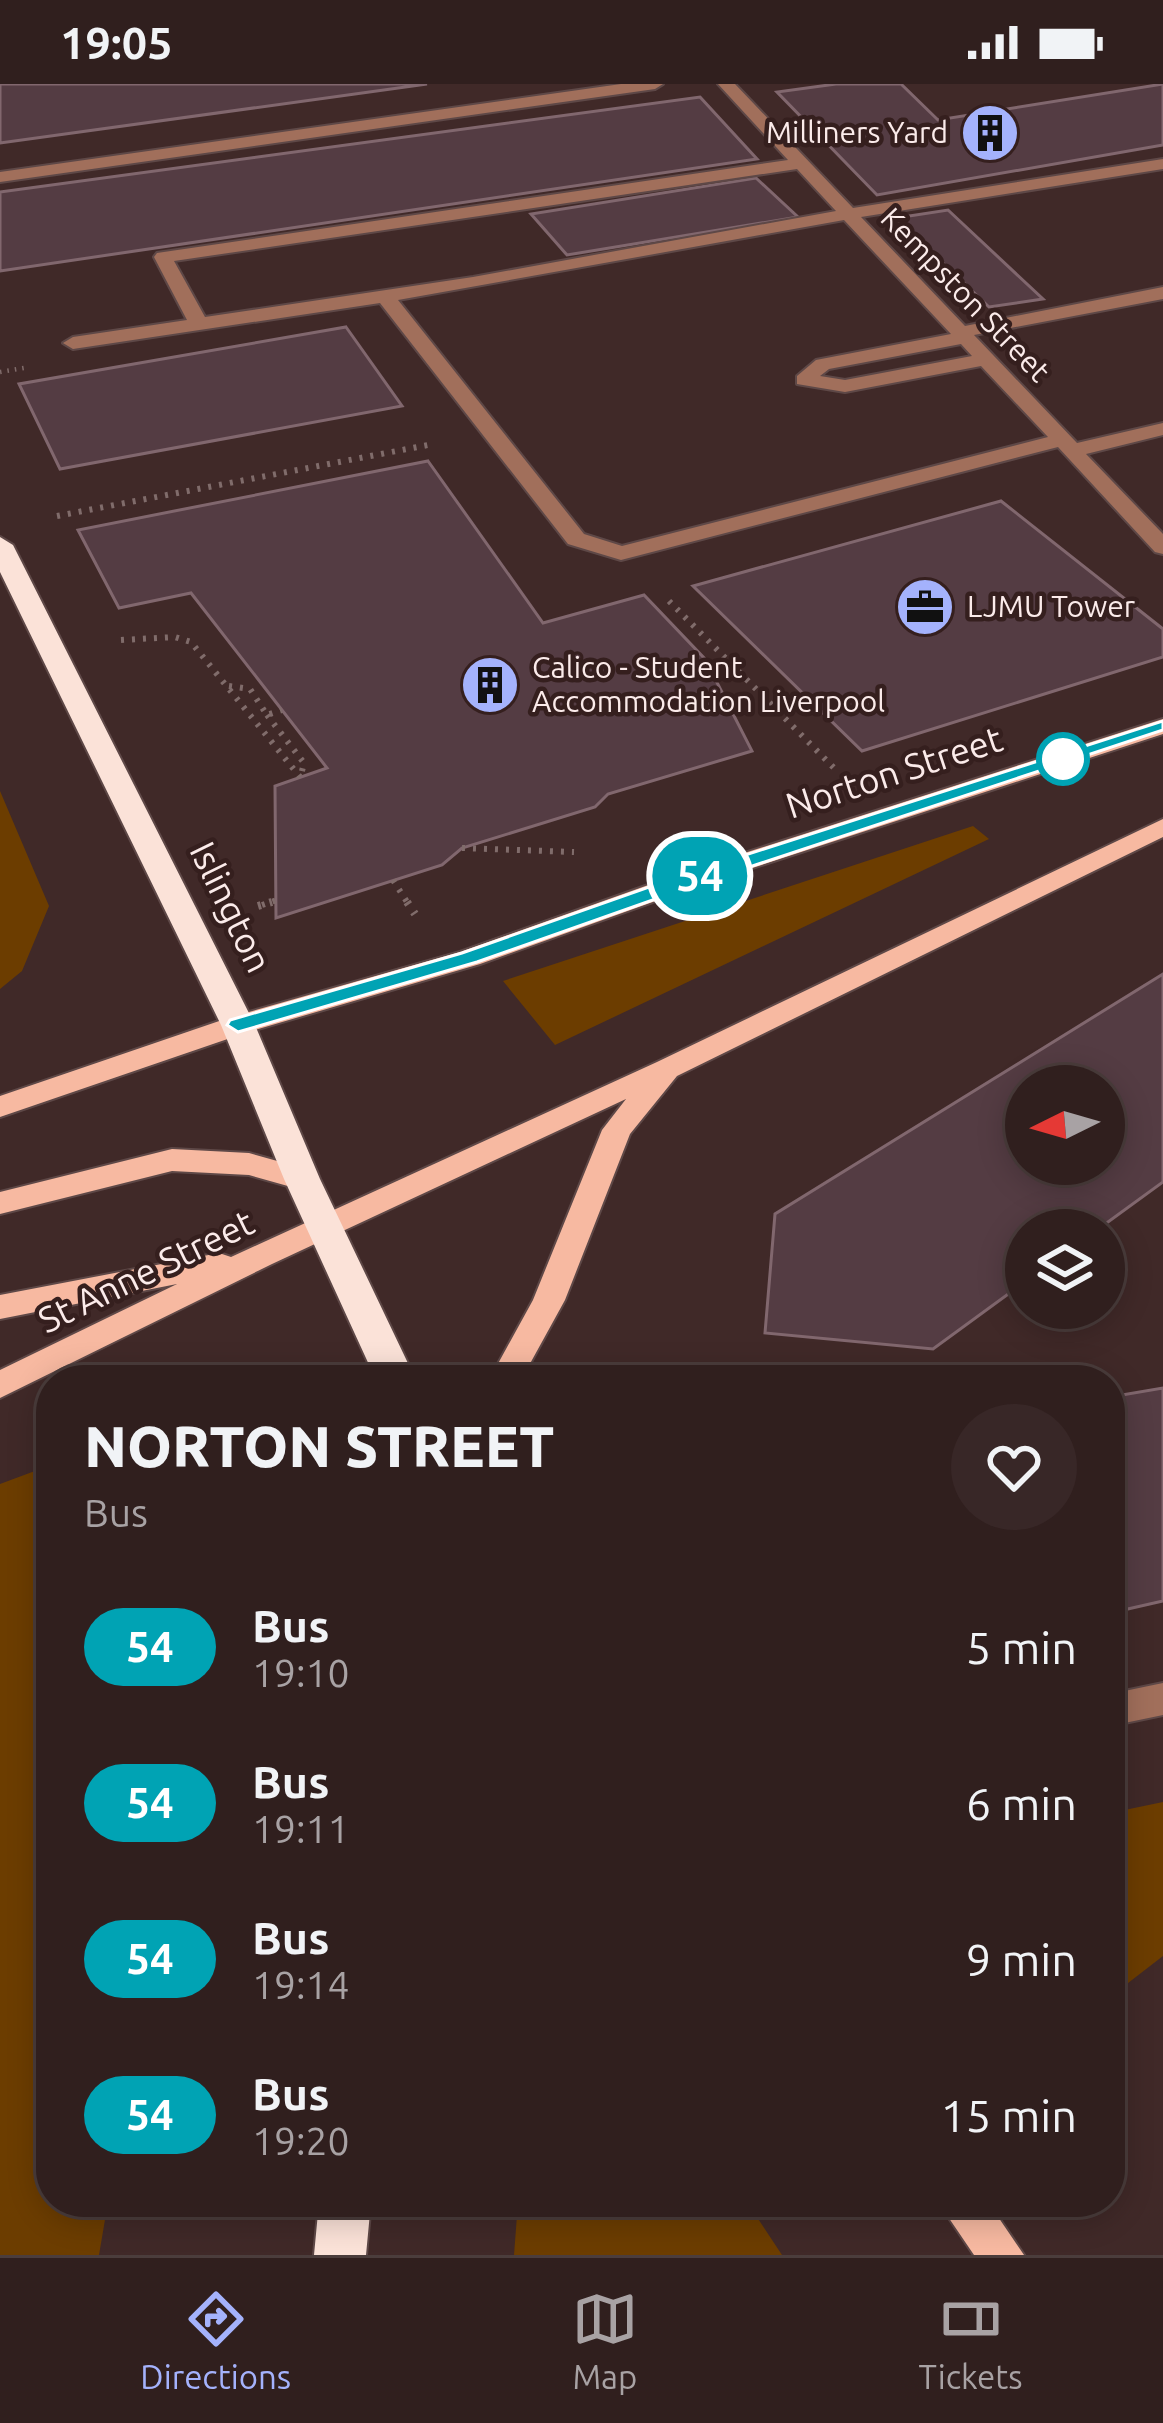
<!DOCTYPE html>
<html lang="en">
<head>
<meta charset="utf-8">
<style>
	:root { --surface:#301f1e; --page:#382727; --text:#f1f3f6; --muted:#a8a2a4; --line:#4b3d3c; --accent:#a4b2fc }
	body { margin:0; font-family:Ubuntu,sans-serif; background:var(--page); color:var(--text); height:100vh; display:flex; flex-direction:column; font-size:45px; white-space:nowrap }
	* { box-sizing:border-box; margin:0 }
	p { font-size:39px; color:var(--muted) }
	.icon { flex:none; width:66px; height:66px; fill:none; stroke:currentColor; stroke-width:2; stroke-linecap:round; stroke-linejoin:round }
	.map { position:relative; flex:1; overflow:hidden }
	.side { position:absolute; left:36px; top:1281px; width:1089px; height:852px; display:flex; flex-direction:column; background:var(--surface); border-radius:48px; box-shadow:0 6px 30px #0003,0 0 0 3px var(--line) }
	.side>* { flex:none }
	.badge { padding:0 24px; border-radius:39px; font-size:42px; line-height:78px }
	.needle { width:78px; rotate:265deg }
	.fabs { position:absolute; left:1005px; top:981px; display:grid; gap:24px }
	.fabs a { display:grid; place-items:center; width:120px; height:120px; border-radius:50%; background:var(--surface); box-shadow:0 6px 30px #0003,0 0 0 3px var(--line); font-size:60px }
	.map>.badge { position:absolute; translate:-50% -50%; box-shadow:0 0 0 6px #fff }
	.round { display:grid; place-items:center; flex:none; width:126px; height:126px; border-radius:63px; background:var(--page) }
	.head { display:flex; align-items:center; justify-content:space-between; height:204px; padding:0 48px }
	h1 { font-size:57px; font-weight:800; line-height:90px }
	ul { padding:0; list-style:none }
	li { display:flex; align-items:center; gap:36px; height:156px; padding:0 48px }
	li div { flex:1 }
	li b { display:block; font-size:45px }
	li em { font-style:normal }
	li .badge { min-width:132px; font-weight:700; text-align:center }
	.status { display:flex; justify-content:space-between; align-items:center; height:84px; padding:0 60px; background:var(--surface); direction:ltr }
	.status svg { height:33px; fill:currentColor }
	.tabs { display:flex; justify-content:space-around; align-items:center; height:168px; border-top:3px solid var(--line); background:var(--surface); font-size:33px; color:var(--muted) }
	.tabs a { display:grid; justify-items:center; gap:6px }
	.tabs .on { color:var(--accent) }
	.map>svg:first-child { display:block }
</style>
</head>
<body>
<div class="status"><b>19:05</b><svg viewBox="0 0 49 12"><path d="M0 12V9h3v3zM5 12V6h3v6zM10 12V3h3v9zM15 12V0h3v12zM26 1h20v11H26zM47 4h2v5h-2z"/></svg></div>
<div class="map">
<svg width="1163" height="2171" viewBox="0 0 1163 2171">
	<rect width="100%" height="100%" fill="#402928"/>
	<path fill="#6c3d00" d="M0 707 49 822 22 887 0 905Z
		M973 742 989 755 555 961 503 897Z
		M51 1381V2118H108L99 2171H0V1400Z
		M1163 1718V1872L1110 1913V1729Z
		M518 2118H747L782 2171H514Z"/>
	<path fill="#543c43" stroke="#81676e" stroke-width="3" fill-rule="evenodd" d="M0 0H427L0 59Z
		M836 0H901L938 36 1163 0V61L877 111 777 8Z
		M700 13 757 75 0 187V108Z
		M756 94 798 133 567 171 531 130Z
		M948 126 1043 215 989 223 896 134Z
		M346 243 402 322 60 385 19 300Z
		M428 377 543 539 644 511 705 575 752 667 608 710 595 723 462 764 442 781 276 834 275 702 327 684 191 509 119 524 78 446Z
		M1001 417 1163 545V573L862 667 693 502Z
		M1163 890V1098L1097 1146H1026V1197L933 1265 765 1249 775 1130ZM1026 1002H1104V1080H1026Z
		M1163 1304V1517L1110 1529V1313Z"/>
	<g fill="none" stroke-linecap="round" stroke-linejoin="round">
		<defs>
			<path id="minor" d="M621 0H663L655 5 0 98V88Z
				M718 0H735L853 124 1163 75V85L861 133 965 242 1163 203V215L974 251 1077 359 1163 339V351L1086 370 1163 450V470L1155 468 1058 363 621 476 568 460 380 219 73 265 63 259 73 253 187 236 154 173 157 169 788 76ZM797 85 836 127 473 193 205 233 174 177ZM844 136 951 250 816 276 797 292V300L845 308 981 282 1048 353 622 462 584 450 398 216ZM961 260 972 272 845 296 820 292 829 285Z
				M1163 1599V1631L1110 1642V1610Z"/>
			<path id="major" d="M1163 635V650L700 801 480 880 248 948 0 1033V1012L228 934 460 868 682 789Z
				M1163 735V753L677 992 630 1050 565 1216 521 1296H489L533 1216 602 1046 626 1015 272 1180 0 1314V1286L177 1200 0 1235V1211L219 1169 231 1173 657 978Z
				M172 1065 249 1069 313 1087 317 1095 313 1103 302 1106 249 1091 172 1087 0 1130V1108Z
				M938 2118H988L1024 2171H974Z"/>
			<path id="highway" d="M0 453 13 461 255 941 320 1095 416 1296H376L284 1095 221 941 0 488Z
				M319 2118H371L366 2171H314Z"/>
		</defs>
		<use href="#minor" stroke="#5e4847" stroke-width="4"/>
		<use href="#major" stroke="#5e4847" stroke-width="4"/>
		<use href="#highway" stroke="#5e4847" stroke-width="4"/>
		<path stroke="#806c6b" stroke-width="4.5" stroke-dasharray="1.5 6" stroke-linecap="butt" d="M0 288 24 284"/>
		<path stroke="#806c6b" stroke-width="6" stroke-dasharray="3 8" stroke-linecap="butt" d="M57 432 428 361
			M669 517 836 686
			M121 556 175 553 191 558 300 693
			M229 602 250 605 267 631 282 626
			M267 631 304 679 301 691
			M462 764 574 768
			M393 796 409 821
			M262 821 277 816"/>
		<path stroke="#806c6b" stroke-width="8" stroke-dasharray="3 9" stroke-linecap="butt" d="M407 818 415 830
			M258 822 272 818"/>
		<use href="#minor" fill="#a16f5b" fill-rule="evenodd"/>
		<use href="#major" fill="#f7b9a1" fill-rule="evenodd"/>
		<use href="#highway" fill="#fbe2d8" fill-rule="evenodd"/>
	</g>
	<path fill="#00a3b4" stroke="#fff" stroke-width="3" d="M1163 637V646L698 800 477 878 238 948 227 941 230 936 462 869 683 791Z"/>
	<defs>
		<symbol id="building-disc" viewBox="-11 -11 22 22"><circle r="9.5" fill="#a4b2fc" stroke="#351f1e"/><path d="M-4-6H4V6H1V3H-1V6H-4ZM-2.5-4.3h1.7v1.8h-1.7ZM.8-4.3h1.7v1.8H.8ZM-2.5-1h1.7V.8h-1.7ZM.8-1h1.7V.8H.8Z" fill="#111"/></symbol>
		<symbol id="office-disc" viewBox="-11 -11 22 22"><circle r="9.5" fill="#a4b2fc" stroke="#351f1e"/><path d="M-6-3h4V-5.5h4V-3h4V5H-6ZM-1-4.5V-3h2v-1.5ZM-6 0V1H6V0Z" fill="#111"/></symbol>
	</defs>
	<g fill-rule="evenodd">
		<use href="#building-disc" x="957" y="16" width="66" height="66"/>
		<use href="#office-disc" x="892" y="490" width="66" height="66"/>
		<use href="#building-disc" x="457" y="568" width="66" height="66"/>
	</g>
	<circle fill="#fff" stroke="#00a3b4" stroke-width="6" cx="1063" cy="675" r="24"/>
	<g text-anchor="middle" stroke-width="9" stroke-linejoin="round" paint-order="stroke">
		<g font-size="30" fill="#fbebea" stroke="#351f1e" text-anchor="start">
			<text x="948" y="59" text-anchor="end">Milliners Yard</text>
			<text x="967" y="533">LJMU Tower</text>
			<text x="532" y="594">Calico - Student<tspan x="532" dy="34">Accommodation Liverpool</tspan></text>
		</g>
		<g font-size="30" fill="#fbebea" stroke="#351f1e">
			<text transform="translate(965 211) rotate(46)" y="10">Kempston Street</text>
		</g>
		<g font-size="36" fill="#fbebea" stroke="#351f1e">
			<text transform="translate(894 688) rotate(-18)" y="13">Norton Street</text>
			<text transform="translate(231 823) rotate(64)" y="13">Islington</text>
			<text transform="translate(146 1187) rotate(-26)" y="13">St Anne Street</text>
		</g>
	</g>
</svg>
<div class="fabs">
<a><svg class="needle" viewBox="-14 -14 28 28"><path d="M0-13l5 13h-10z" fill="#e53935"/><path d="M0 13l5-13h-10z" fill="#a8a2a4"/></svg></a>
<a><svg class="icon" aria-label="layers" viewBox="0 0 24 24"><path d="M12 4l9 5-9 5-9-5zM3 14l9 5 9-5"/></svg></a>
</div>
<b class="badge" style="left:700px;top:792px;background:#00a3b4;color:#fff">54</b>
<section class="side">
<div class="head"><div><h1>NORTON STREET</h1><p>Bus</p></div><a class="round"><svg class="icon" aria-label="heart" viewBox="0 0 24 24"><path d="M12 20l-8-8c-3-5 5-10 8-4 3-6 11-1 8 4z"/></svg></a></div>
<ul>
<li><span class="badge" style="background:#00a3b4;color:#fff">54</span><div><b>Bus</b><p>19:10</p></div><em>5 min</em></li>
<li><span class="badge" style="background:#00a3b4;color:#fff">54</span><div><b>Bus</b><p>19:11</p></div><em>6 min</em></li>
<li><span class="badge" style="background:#00a3b4;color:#fff">54</span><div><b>Bus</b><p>19:14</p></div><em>9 min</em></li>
<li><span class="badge" style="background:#00a3b4;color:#fff">54</span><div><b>Bus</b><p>19:20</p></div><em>15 min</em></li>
</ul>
</section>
</div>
<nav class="tabs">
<a class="on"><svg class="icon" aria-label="directions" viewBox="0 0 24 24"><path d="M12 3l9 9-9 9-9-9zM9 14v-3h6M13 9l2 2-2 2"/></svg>Directions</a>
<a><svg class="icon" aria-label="map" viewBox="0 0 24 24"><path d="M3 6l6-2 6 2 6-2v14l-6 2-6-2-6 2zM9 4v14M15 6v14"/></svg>Map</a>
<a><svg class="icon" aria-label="tickets" viewBox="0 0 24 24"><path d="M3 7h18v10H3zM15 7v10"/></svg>Tickets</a>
</nav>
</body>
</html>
